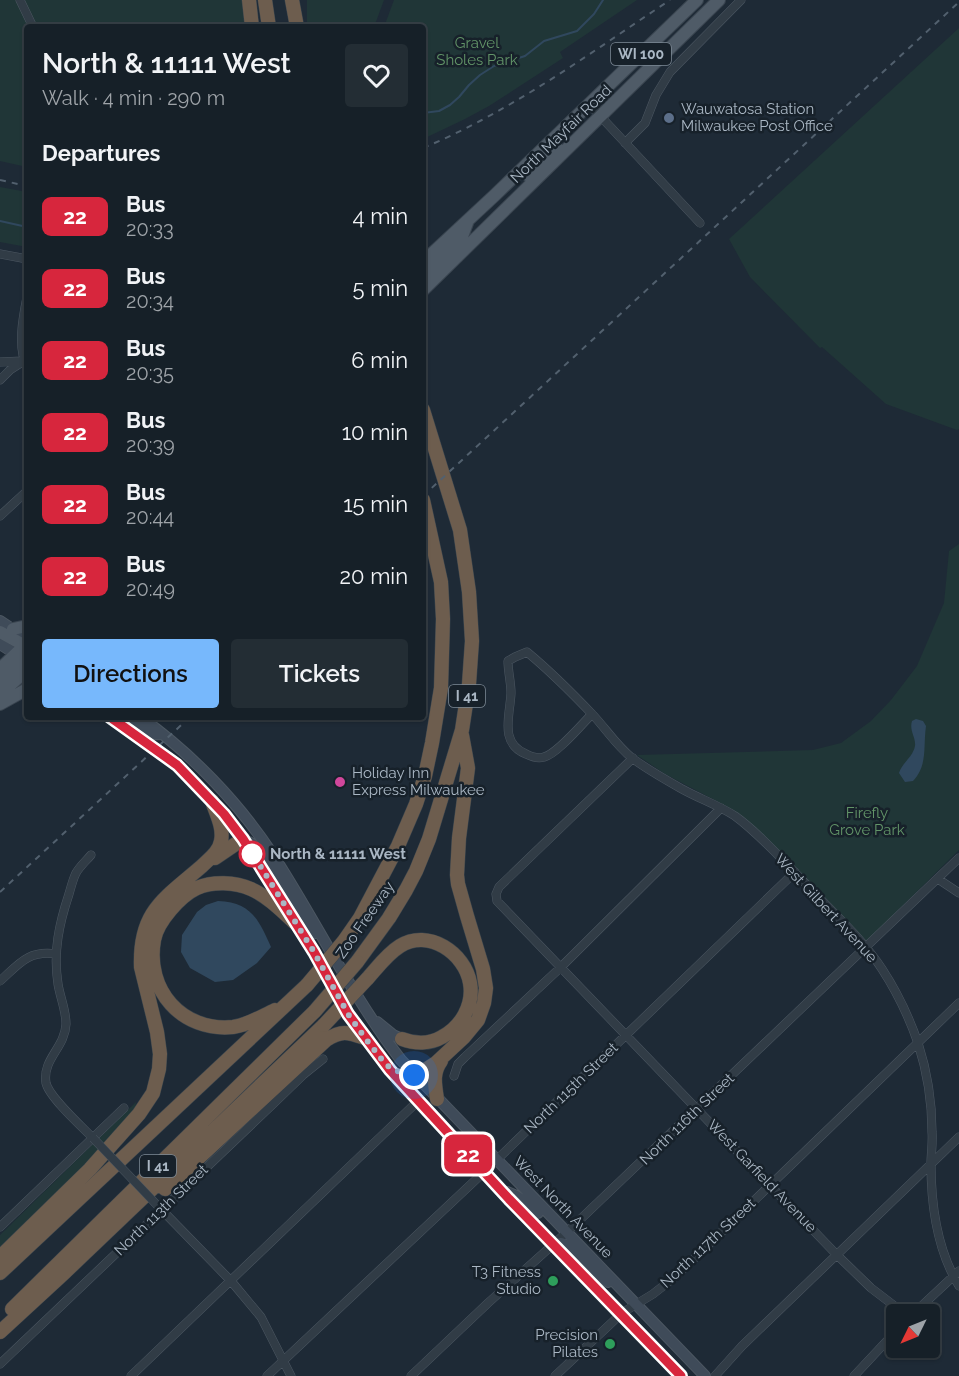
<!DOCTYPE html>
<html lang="en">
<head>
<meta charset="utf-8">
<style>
	:root { --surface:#162028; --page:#232d34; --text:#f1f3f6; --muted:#9ea3a8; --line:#353e45; --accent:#77b8fc }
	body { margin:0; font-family:Raleway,sans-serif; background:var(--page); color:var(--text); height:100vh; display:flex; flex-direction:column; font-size:22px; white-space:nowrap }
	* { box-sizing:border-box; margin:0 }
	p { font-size:20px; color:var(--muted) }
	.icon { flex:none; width:33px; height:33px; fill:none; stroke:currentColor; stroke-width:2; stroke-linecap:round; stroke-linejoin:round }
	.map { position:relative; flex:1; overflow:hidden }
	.details { position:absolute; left:24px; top:24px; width:402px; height:696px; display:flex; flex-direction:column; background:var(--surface); border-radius:6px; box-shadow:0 2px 4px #0004,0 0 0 2px var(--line) }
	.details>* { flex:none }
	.badge { padding:0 12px; border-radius:9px; font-size:21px; line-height:39px }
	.needle { width:39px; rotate:227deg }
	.buttons { position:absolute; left:886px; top:1304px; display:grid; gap:12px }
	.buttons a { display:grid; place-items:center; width:54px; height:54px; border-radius:6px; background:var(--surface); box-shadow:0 2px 4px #0004,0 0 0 2px var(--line); font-size:30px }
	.you { position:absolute; width:30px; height:30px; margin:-15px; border:4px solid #fff; border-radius:50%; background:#1a73e8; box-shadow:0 0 0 9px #1a73e833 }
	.map>.badge { position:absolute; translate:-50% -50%; box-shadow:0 0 0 3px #fff }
	h2 { padding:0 18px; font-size:22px; line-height:54px }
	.round { display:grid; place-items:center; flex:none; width:63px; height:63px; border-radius:6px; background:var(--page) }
	.summary { display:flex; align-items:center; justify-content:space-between; height:102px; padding:0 18px }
	h1 { font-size:28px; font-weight:600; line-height:45px }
	.primary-button { display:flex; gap:12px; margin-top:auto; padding:12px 18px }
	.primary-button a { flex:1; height:69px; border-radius:6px; background:var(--accent); color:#111; font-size:24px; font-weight:600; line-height:69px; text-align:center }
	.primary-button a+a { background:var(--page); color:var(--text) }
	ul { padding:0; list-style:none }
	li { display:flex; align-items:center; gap:18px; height:72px; padding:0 18px }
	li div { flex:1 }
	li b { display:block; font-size:22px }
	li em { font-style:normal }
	li .badge { min-width:66px; font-weight:700; text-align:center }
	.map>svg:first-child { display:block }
</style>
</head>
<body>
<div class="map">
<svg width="959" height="1376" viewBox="0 0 959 1376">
	<rect width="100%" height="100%" fill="#1e2a36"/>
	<path fill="#203637" d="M0 0H250L256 27H27V167L0 161Z
		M307 0H384L374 27H307Z
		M394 0H637L560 52 563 58 489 106 465 119 423 139V27H384Z
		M959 28V429L957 430 886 404 822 347 820 348 750 277 729 239Z
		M0 187 27 192V247L0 242Z
		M959 544V850L865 943 728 807 665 774 637 755 813 750 841 743 871 721 891 700 917 666 944 603 949 551Z
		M136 1102 134 1120 0 1261V1235Z"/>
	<path fill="#30485e" d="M916 719 923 721 926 726C923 747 928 765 913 781L905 782 899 773C902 763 913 757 915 746 916 737 909 731 912 721Z
		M218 901C251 902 259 920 271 947L257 963 233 980 215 982 190 968 181 952 182 935 197 912 206 905Z"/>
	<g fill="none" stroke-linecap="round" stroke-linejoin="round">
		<path stroke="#30485e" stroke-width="2" d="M423 113 439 111 450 105 459 97 469 85 480 75 494 66 525 56 544 41 577 31 594 14 603 0
			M0 221 27 227"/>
		<defs>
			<path id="street" d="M20 0 33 27
				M589 104 700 223
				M625 143 645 123 656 95 670 72 741 0
				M0 254 27 259
				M27 297C23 317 17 348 27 366
				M0 362 22 361
				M0 380 10 370 24 361
				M0 516 27 491
				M592 714C582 724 557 754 544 757 538 759 532 757 526 754 499 743 510 716 511 693 511 682 508 672 508 661L515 657 527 652C550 671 572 693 593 715 606 729 617 746 632 758 648 770 666 780 682 789 700 799 718 805 735 816 761 835 784 862 807 885 832 912 862 938 882 969 897 992 909 1017 918 1043 927 1071 932 1102 932 1132 933 1142 931 1153 931 1164 931 1205 937 1250 959 1286
				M633 758 499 887 496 894 497 901 837 1255 871 1288 905 1314
				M91 855C86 861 80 866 76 873 73 879 71 887 69 894 59 924 53 952 58 984 60 997 66 1010 66 1024 65 1048 42 1059 46 1083 49 1097 82 1127 93 1138
				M938 879 959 893
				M0 981C19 964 28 950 56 954
				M454 1076 458 1064 465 1057 560 968 721 808
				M158 1206 231 1281 261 1317 291 1376
				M0 1227 124 1108
				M913 1314 959 1271
				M0 1364 273 1104 303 1075 323 1059
				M131 1376 418 1101
				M267 1376 484 1172 795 872
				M411 1376 488 1303 567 1232 959 858
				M555 1376 622 1313 653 1294 676 1276 959 1003
				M715 1376 742 1346 959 1137
				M854 1376 897 1330"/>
			<path id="secondary" d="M0 621 27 639
				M0 644 22 658
				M110 717 177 765 224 814 258 863 314 952 348 1014 390 1070 509 1199 681 1376
				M140 717C191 753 239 803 273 855 317 923 351 995 401 1060L705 1376
				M127 728C143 720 146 737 162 734
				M249 842C260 849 266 860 272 871 285 892 296 917 315 933
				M377 1022 393 1035 402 1039
				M507 1192C519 1196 529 1204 538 1213
				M554 1244 561 1243 569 1246 593 1271 608 1282"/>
			<path id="primary" d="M529 176 557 148
				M423 262 495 195 697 0
				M423 277 460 242 467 223
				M423 290 719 0
				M13 629 27 626
				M0 632 27 647
				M0 669 26 644
				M0 683 22 659 27 648
				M0 694 27 670
				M0 704 27 689"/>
			<path id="highway" d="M249 0 252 27
				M265 0 269 27
				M292 0 297 27
				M215 858 243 839
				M344 941 360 918 398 846 416 804 425 776 432 743 441 688 443 619 441 582 423 500
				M357 962 389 918 406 890 416 871 429 839 462 730 469 684 472 641 469 592 460 530 423 410
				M367 979C377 968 387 954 400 946 428 928 465 953 470 983 474 1005 461 1027 442 1037 430 1044 415 1044 402 1039
				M275 1010C262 1016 248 1025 233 1027 182 1032 145 990 154 940 157 922 180 896 197 888 213 881 235 882 251 889 267 896 281 910 294 922
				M415 1075 422 1072 436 1063 464 1037 478 1020 484 1003 486 988 483 969 467 916 458 884 457 875 459 838 468 768 462 735
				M437 1099C435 1085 432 1073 441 1061
				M165 1189 326 1040C342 1030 347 1032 365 1038
				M0 1257 90 1169 139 1114 153 1093 159 1069 160 1054 157 1032 141 967C139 911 164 899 202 866 210 858 219 852 221 841 224 828 216 813 212 801
				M0 1273 307 985
				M12 1309 315 1011
				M0 1332 63 1274 324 1025"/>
		</defs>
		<use href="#street" stroke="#4c5762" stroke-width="9"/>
		<use href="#secondary" stroke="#4c5762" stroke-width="12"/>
		<use href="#primary" stroke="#3a4550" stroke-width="14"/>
		<use href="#highway" stroke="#39444d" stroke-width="15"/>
		<use href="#street" stroke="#313c46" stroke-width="8"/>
		<use href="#secondary" stroke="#3f4b59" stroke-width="10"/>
		<use href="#primary" stroke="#4f5b67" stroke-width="12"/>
		<use href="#highway" stroke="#6d5d4e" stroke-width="14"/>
		<path stroke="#52606e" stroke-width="2" stroke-dasharray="6 6" stroke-linecap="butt" d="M423 148C512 111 590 53 670 0
			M0 180 27 186
			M423 496 959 2
			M0 892 190 717"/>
		<defs>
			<path id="street-bridge" d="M93 1138 157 1205"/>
			<path id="highway-bridge" d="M307 985 344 941
				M315 1011 357 962
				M324 1025 367 979"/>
		</defs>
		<use href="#street-bridge" stroke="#4c5762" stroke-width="9" stroke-linecap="butt"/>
		<use href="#highway-bridge" stroke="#39444d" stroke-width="15" stroke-linecap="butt"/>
		<use href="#street-bridge" stroke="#313c46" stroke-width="8"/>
		<use href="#highway-bridge" stroke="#6d5d4e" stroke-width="14"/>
	</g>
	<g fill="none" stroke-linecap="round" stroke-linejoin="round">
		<defs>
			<path id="line" d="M110 717 177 765 224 814 243 839 314 952 348 1014 390 1070 509 1199 681 1376"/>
		</defs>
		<use href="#line" stroke="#fff" stroke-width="14"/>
		<use href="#line" stroke="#d7263d" stroke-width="9"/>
		<path stroke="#aab7c4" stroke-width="6" stroke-dasharray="0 10.8" d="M252 854 251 851 314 952 348 1014 365 1038 386 1065 403 1074 414 1075"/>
	</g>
	<circle fill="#5c6f8a" stroke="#17212a" stroke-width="2" cx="669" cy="118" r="6"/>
	<circle fill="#d1479c" stroke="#17212a" stroke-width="2" cx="340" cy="782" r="6"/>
	<circle fill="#fff" stroke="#d7263d" stroke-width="3" cx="252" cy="854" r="12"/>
	<g fill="#2e9e5b" stroke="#17212a" stroke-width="2">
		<circle cx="553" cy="1281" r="6"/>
		<circle cx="610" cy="1344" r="6"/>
	</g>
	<g text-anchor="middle" stroke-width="5" stroke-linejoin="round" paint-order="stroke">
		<g fill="#17212a" stroke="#7e8a96" stroke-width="1.5">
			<rect x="611" y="43" width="60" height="22" rx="4.5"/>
			<rect x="449" y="685" width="36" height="22" rx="4.5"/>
			<rect x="140" y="1155" width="36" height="22" rx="4.5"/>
		</g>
		<g font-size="14" font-weight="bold" fill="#aab7c4">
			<text x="641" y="59">WI 100</text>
			<text x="467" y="701">I 41</text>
			<text x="158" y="1171">I 41</text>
		</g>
		<g font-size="15" fill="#629468" stroke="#17212a">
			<text x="477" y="48">Gravel<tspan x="477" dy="17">Sholes Park</tspan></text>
			<text x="867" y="818">Firefly<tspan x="867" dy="17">Grove Park</tspan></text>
		</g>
		<g font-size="15" fill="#aab7c4" stroke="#17212a" text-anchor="start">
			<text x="681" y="114">Wauwatosa Station<tspan x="681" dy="17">Milwaukee Post Office</tspan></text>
			<text x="352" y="778">Holiday Inn<tspan x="352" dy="17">Express Milwaukee</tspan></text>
			<text x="541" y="1277" text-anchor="end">T3 Fitness<tspan x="541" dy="17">Studio</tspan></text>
			<text x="598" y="1340" text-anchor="end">Precision<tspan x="598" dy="17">Pilates</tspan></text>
		</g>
		<g font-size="15" fill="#aab7c4" stroke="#17212a">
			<text transform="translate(561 134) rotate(-44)" y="5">North Mayfair Road</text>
			<text transform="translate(826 908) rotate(47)" y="5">West Gilbert Avenue</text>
			<text transform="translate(365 920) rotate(-55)" y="5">Zoo Freeway</text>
			<text transform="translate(571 1088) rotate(-44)" y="5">North 115th Street</text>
			<text transform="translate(687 1119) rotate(-44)" y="5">North 116th Street</text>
			<text transform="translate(762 1176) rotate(46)" y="5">West Garfield Avenue</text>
			<text transform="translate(563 1207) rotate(46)" y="5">West North Avenue</text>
			<text transform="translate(161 1210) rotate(-44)" y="5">North 113th Street</text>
			<text transform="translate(708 1243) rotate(-43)" y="5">North 117th Street</text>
		</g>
		<g font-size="15" font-weight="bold" fill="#aab7c4" stroke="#17212a" text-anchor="start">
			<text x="270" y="859">North &amp; 11111 West</text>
		</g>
	</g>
</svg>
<div class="buttons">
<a><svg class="needle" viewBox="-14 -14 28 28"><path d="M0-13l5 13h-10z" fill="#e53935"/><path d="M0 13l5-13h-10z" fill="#9ea3a8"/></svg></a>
</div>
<div class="you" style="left:414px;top:1075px"></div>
<b class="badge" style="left:468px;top:1154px;background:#d7263d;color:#fff">22</b>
<section class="details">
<div class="summary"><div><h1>North &amp; 11111 West</h1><p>Walk · 4 min · 290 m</p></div><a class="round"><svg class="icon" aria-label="heart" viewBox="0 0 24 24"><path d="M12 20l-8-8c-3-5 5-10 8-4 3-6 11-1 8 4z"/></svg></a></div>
<h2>Departures</h2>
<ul>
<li><span class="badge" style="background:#d7263d;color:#fff">22</span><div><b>Bus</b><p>20:33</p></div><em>4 min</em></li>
<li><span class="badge" style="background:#d7263d;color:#fff">22</span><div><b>Bus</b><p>20:34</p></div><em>5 min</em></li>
<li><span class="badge" style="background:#d7263d;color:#fff">22</span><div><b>Bus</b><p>20:35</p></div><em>6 min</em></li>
<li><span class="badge" style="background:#d7263d;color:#fff">22</span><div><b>Bus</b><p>20:39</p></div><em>10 min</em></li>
<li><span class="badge" style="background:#d7263d;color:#fff">22</span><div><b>Bus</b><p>20:44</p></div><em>15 min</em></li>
<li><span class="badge" style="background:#d7263d;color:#fff">22</span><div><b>Bus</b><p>20:49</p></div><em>20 min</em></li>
</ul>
<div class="primary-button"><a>Directions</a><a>Tickets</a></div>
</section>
</div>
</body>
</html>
